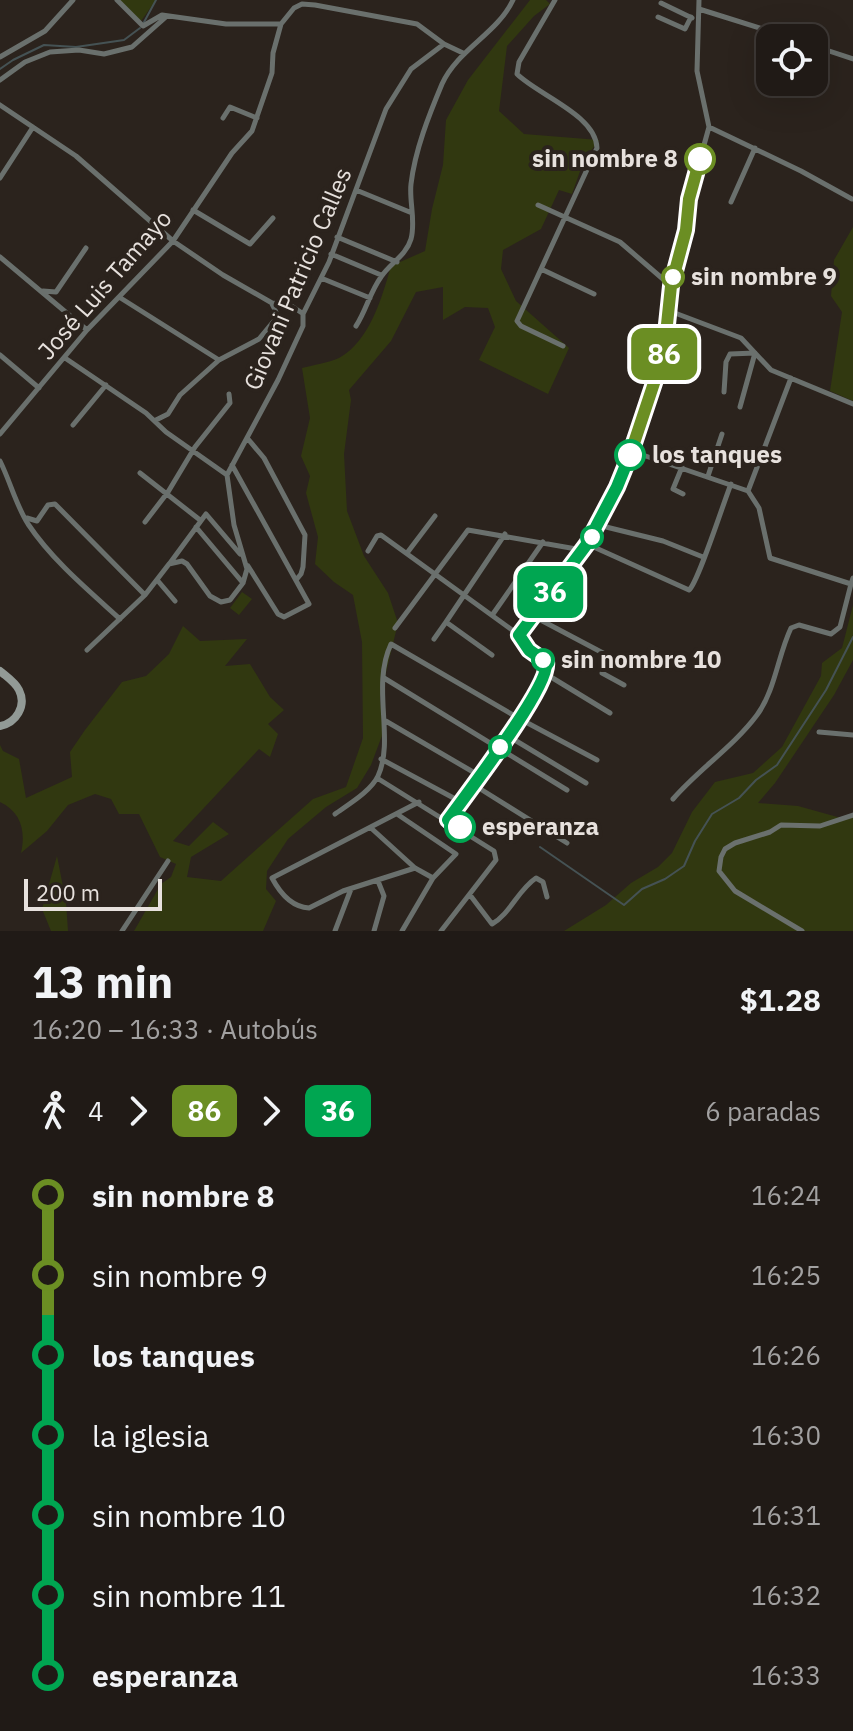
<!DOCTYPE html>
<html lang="es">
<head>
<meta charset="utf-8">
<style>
	:root { --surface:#201a16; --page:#28231f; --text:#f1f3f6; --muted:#a2a1a1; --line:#3d3835 }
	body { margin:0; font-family:"IBM Plex Sans",sans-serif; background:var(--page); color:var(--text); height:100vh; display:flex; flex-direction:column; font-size:30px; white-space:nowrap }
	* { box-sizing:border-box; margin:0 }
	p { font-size:26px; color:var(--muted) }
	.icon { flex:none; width:44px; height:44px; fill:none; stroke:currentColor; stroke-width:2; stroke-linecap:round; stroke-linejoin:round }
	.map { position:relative; height:931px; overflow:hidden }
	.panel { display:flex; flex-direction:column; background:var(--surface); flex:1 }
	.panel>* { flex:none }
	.badge { padding:0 16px; border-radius:12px; font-size:28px; line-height:52px }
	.controls { position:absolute; left:756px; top:24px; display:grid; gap:16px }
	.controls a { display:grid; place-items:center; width:72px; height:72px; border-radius:16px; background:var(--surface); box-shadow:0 8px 32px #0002,0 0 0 2px var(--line); font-size:40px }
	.scale { position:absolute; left:24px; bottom:20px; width:138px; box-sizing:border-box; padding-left:8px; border:4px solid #e7e1dd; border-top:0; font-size:22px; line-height:28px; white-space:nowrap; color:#e7e1dd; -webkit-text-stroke:6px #2b231d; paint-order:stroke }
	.map>.badge { position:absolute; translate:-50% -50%; box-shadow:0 0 0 4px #fff }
	.legs { display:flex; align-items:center; gap:12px; height:88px; padding:0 32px; font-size:26px }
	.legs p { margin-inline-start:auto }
	.summary { display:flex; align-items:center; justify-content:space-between; height:136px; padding:0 32px }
	h1 { font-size:44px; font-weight:700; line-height:60px }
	ul { padding:0 32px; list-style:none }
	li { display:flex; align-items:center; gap:28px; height:80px; font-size:30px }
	li i { display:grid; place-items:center; width:12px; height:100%; margin:0 10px; background:currentColor }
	li i::after { content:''; width:20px; height:20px; margin:-10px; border:6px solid; border-radius:50%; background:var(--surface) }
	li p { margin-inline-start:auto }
	li:first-child i { background:linear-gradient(#0000 50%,currentColor 0) }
	li:last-child i { background:linear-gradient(currentColor 50%,#0000 0) }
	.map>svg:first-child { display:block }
</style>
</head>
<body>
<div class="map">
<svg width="853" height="931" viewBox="0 0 853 931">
	<rect width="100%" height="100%" fill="#2b231d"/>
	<path fill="#313810" d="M119 0H156L141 21Z
		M530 0H546L550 4 534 16 507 46 499 111 524 134 599 140 584 160 572 194 559 190 541 229 503 250 501 269 516 301 569 348 548 394 479 360 495 327 488 308 465 307 443 320V287L416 292 391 341 349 390 351 400 344 454 347 511 364 556 388 593 398 623 380 697 383 733 371 765 357 788 326 807 288 839 267 871 266 889 276 901 263 931H134L161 884 171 877 176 864 160 857 139 814H119L111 799 95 794 68 805 47 831 21 853C26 831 21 812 0 802V745L3 751 19 759 26 798 72 777 70 752 85 730 122 682 146 676 169 654 183 626 200 641 247 639 225 666 250 664 270 697 284 710 268 724 278 734 270 757 259 749 173 841 189 846 213 822 229 834 191 857 187 877 221 881 313 799 346 787 363 738 362 642 353 595 334 582 315 564 318 537 306 493 310 476 301 456 310 418 302 368C313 365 328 363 339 358 370 341 382 297 391 266L425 251 432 209 443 165 446 120 468 80Z
		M853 227V401L830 391 842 312 831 296 834 260Z
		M242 592 252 599 239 615 230 608Z
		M853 605V660L834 695 775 783 758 803 798 806 841 818 853 813V931H564L606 905 631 883 658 867 672 853 692 812 715 782 753 773 782 747 821 676 822 663 842 648Z
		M57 856 66 902 68 931H51L42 909Z"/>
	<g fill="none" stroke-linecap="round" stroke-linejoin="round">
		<path stroke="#455254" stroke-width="2" d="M143 24 156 0
			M0 69 13 60 44 45 76 47 124 40 140 28
			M540 847 624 905 642 889 665 879 684 866 695 841 712 814 739 798 756 780 777 765 826 690 853 637"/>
		<path stroke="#6a706d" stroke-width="5" d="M117 0 143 26 162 15 226 24H281L294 8 302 4 315 5 417 24 444 44
			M555 0 519 62 517 74C538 95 596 115 597 148L517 321 521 326 563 346
			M661 3 692 18
			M699 9 791 38
			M658 17 685 29 691 17
			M814 46 853 59
			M0 57 45 31 73 0
			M0 80 25 62 50 52 79 50 104 54 132 47 167 16
			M0 105 76 156 173 241 223 275 272 303 290 305 302 313
			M223 118 230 107 257 118
			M709 127 801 171 852 199
			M0 178 33 127
			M356 190 412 213
			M731 202 755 148
			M538 205 620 242 671 286
			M193 210 250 244 273 218
			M337 237 397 262
			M331 254 381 275
			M0 257 87 330
			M541 269 594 294
			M321 278 370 298
			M43 291 56 292 86 248
			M119 297 219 360
			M667 310 741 338 771 370 853 404
			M356 326C366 311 370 292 381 277 390 263 406 256 411 239 416 221 409 201 411 184 415 150 429 115 442 84 458 49 497 34 513 0
			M0 355 39 388
			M65 358 146 413 166 432 227 475
			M724 392 726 362 730 354 755 353 740 407
			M156 420 168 414 180 395 219 360 259 339 278 316 272 304
			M73 425 106 385
			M0 434 87 330 173 241 232 153 252 131 272 73 273 53 281 24
			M248 439 264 458 305 535 303 567 301 574 296 580
			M631 451 748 491 759 508 770 558 851 584 853 578
			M0 461C10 481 16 505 28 524 52 560 88 590 120 619
			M232 465 309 604 284 617 278 614 248 566
			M682 467 673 489 683 494
			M140 473 200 520
			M708 476 722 434
			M748 491 791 378
			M27 518 37 521 48 505 55 504 145 595
			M145 522 168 492 195 447 230 403 229 394
			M598 525 663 541 703 557
			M196 527 243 583
			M587 544 689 590C698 583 724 501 731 484
			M368 551 377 536 381 535 519 635
			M407 553 435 516
			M170 563 206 514 240 554
			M158 581 175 601
			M493 614 543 542
			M533 616 603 653 607 659 602 673 624 685
			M395 628 468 530 582 550
			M434 639 446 622
			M87 650 145 595 169 564 182 561 187 564 210 596 221 602 230 600 243 583 247 569 234 525 227 475 278 380 303 326V314L329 262 386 109 411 69 444 44 463 53
			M492 655 446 622 505 534
			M546 674 610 713
			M384 678 567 790
			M384 720 480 776
			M819 732 853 735
			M508 736 586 783
			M381 759 461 802
			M377 778 494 851 496 860 441 931
			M474 785 567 843
			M673 799C699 769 733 747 757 715 775 691 778 655 791 628L799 625 831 634 840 627 851 584
			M335 814C349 804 371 791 378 776 395 739 371 686 391 644L520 719 597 760
			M397 814 456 854 433 878 402 931
			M448 820C465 797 553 683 546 662L529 650 519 635 592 537 630 455 664 353 671 286 686 230 689 199 709 127 697 71 699 0
			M371 828 415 868 433 878
			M415 868 343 891 309 908C291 907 280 893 272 878L419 802
			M470 895 492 924C510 914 518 890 536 878L543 882 547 897
			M122 931 168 861
			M335 931 351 889
			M374 931 384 896 378 881
			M802 931 735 891 719 871 721 857 725 849 735 843 770 832 781 825 820 826 853 815"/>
		<path stroke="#929a96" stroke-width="8" d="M0 671C7 677 15 682 19 690 27 706 16 723 0 726"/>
	</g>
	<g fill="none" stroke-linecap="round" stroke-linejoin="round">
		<defs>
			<path id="line-1" d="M630 455 664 353 671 286 686 230 689 199 700 159"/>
			<path id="line-2" d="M460 827 448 820C465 796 552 684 546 662L529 650 519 635 587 544 617 487 630 455"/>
		</defs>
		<use href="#line-1" stroke="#fff" stroke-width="18"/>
		<use href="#line-2" stroke="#fff" stroke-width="18"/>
		<use href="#line-1" stroke="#6b8e23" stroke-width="12"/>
		<use href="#line-2" stroke="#00a651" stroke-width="12"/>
	</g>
	<g fill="#fff" stroke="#6b8e23" stroke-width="4">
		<circle cx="700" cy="159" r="14"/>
		<circle cx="673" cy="277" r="10"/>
	</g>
	<g fill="#fff" stroke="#00a651" stroke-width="4">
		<circle cx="630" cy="455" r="14"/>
		<circle cx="592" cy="537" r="10"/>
		<circle cx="543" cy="660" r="10"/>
		<circle cx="500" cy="747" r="10"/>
		<circle cx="460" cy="827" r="14"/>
	</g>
	<g text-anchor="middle" stroke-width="8" stroke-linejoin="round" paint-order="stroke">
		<g font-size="24" font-weight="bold" fill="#e7e1dd" stroke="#2b231d" text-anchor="start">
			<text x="678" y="167" text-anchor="end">sin nombre 8</text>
			<text x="691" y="285">sin nombre 9</text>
			<text x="652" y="463">los tanques</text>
			<text x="561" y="668">sin nombre 10</text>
			<text x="482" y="835">esperanza</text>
		</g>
		<g font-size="24" fill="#e7e1dd" stroke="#2b231d">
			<text transform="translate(298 279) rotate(-67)" y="8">Giovani Patricio Calles</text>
			<text transform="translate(105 285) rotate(-49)" y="8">José Luis Tamayo</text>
		</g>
	</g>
</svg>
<div class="controls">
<a><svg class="icon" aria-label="locate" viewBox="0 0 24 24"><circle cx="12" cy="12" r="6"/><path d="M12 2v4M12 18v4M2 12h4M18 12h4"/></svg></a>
</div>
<div class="scale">200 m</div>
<b class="badge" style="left:664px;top:354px;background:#6b8e23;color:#fff">86</b>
<b class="badge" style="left:550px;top:592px;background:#00a651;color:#fff">36</b>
</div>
<section class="panel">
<div class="summary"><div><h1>13 min</h1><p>16:20 – 16:33 · Autobús</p></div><b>$1.28</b></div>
<div class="legs"><svg class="icon" aria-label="walk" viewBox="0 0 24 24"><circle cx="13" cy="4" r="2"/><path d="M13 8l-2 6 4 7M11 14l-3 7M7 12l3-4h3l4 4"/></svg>4<svg class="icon" aria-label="forward" viewBox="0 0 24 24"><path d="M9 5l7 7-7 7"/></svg><b class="badge" style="background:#6b8e23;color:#fff">86</b><svg class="icon" aria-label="forward" viewBox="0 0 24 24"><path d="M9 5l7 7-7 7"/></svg><b class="badge" style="background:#00a651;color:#fff">36</b><p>6 paradas</p></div>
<ul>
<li><i style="color:#6b8e23"></i><b>sin nombre 8</b><p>16:24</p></li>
<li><i style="color:#6b8e23"></i><span>sin nombre 9</span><p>16:25</p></li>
<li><i style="color:#00a651"></i><b>los tanques</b><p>16:26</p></li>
<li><i style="color:#00a651"></i><span>la iglesia</span><p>16:30</p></li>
<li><i style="color:#00a651"></i><span>sin nombre 10</span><p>16:31</p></li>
<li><i style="color:#00a651"></i><span>sin nombre 11</span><p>16:32</p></li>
<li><i style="color:#00a651"></i><b>esperanza</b><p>16:33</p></li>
</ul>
</section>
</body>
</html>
